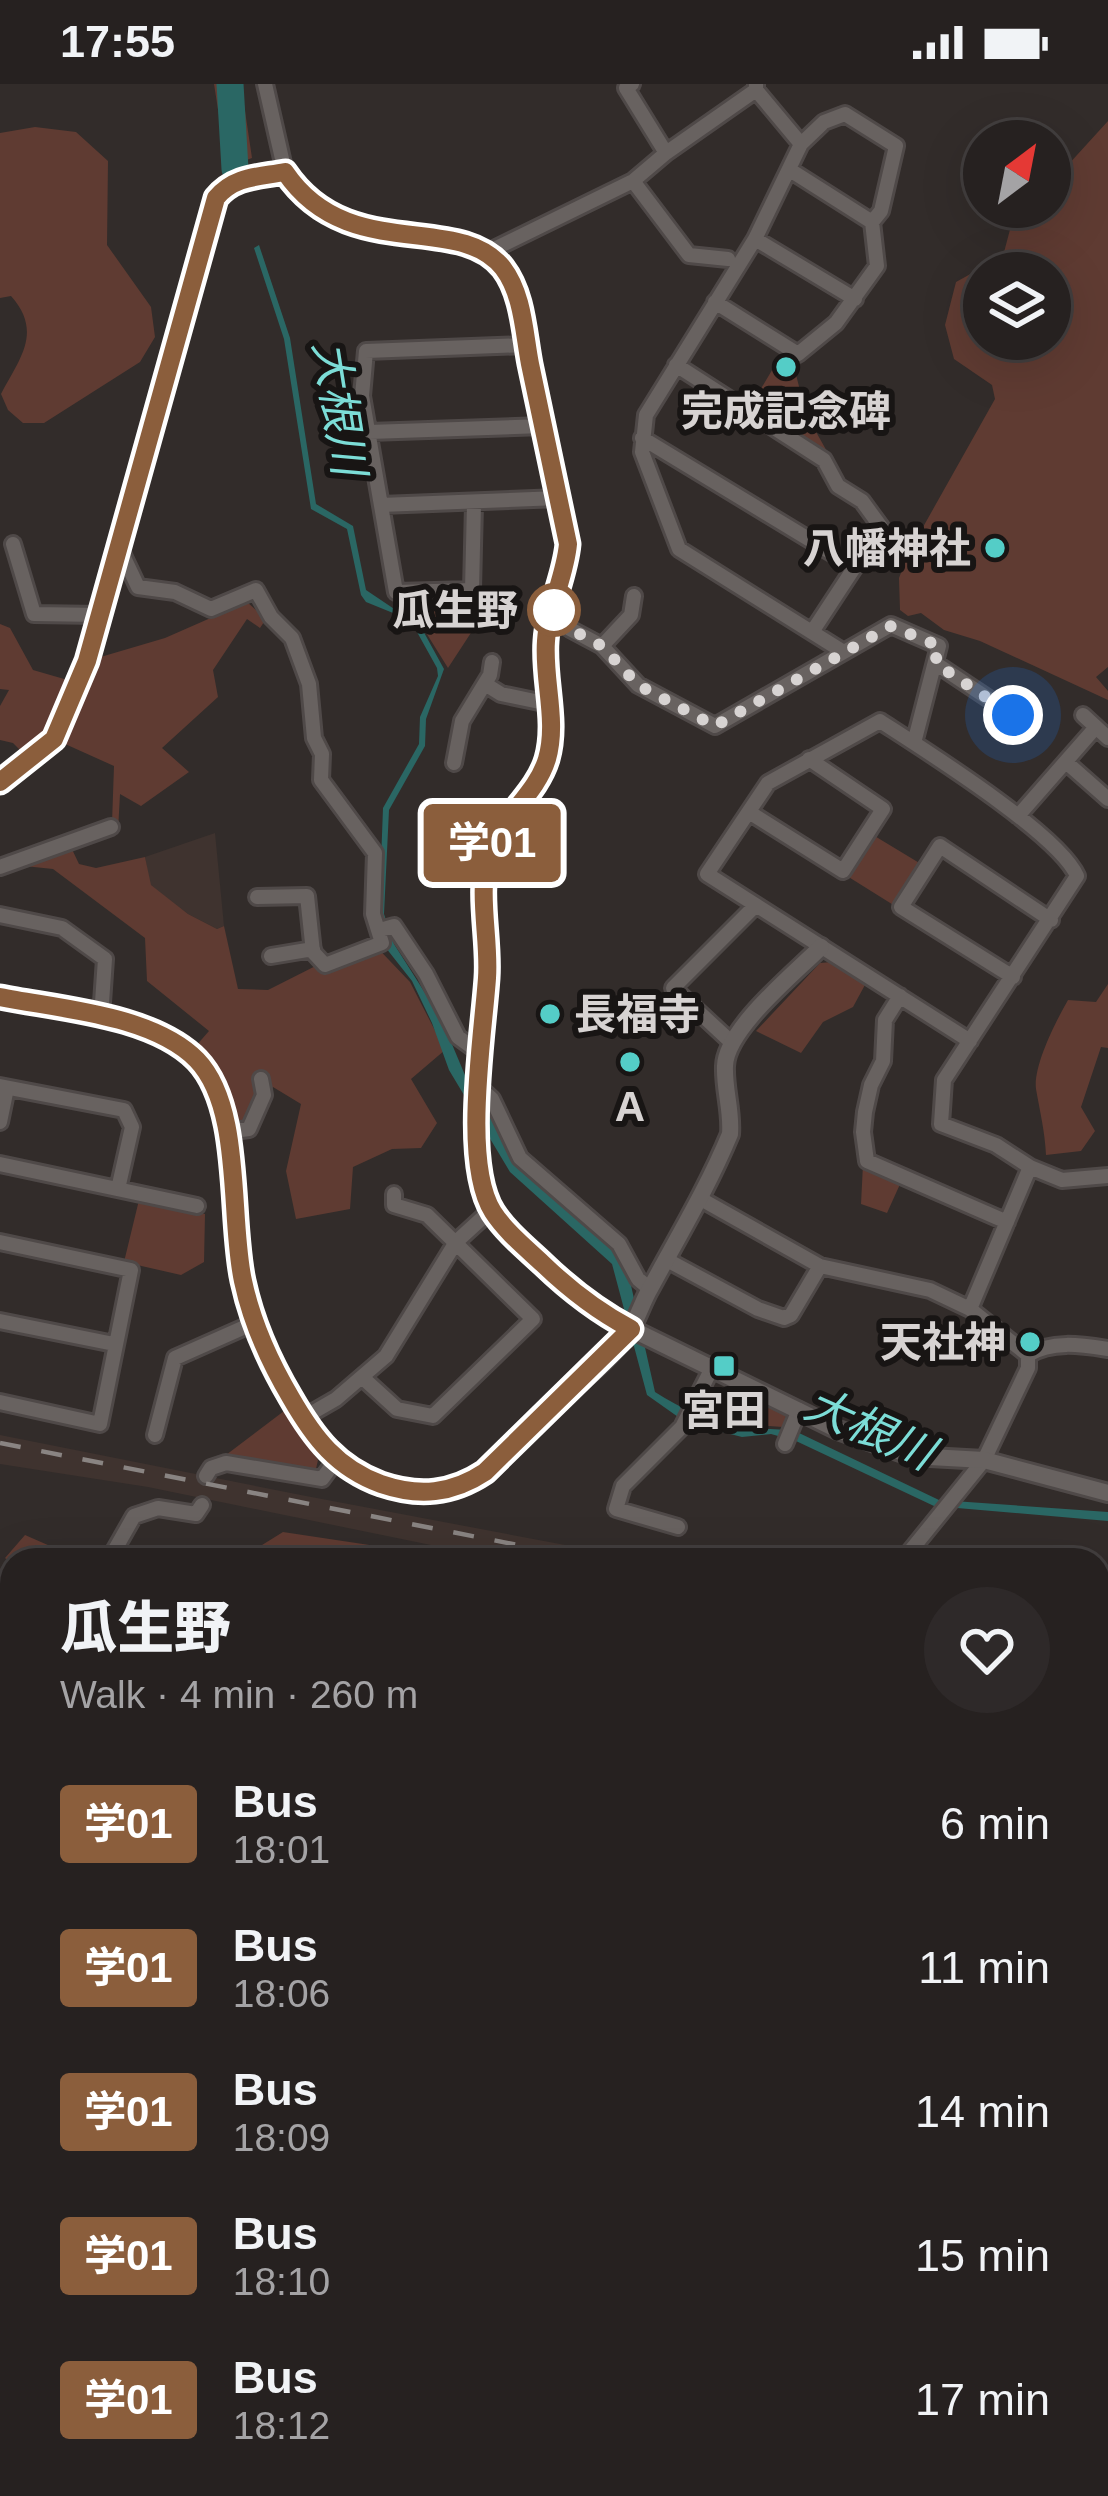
<!DOCTYPE html>
<html lang="en">
<head>
<meta charset="utf-8">
<style>
	:root { --surface:#262120; --page:#2e2929; --text:#f1f3f6; --muted:#a4a3a5; --line:#423e3e }
	body { margin:0; font-family:Helvetica,"Noto Sans JP",sans-serif; background:var(--page); color:var(--text); height:100vh; display:flex; flex-direction:column; font-size:45px; white-space:nowrap }
	* { box-sizing:border-box; margin:0 }
	p { font-size:39px; color:var(--muted) }
	.icon { flex:none; width:66px; height:66px; fill:none; stroke:currentColor; stroke-width:2; stroke-linecap:round; stroke-linejoin:round }
	.map { position:relative; flex:1; overflow:hidden }
	.drawer { position:absolute; left:0px; top:1464px; width:1110px; height:948px; display:flex; flex-direction:column; background:var(--surface); border-radius:36px 36px 0 0; box-shadow:0 12px 48px #0002,0 0 0 3px var(--line) }
	.drawer>* { flex:none }
	.badge { padding:0 24px; border-radius:9px; font-size:42px; line-height:78px }
	.needle { width:78px; rotate:32deg }
	.controls { position:absolute; left:963px; top:36px; display:grid; gap:24px }
	.controls a { display:grid; place-items:center; width:108px; height:108px; border-radius:50%; background:var(--surface); box-shadow:0 12px 48px #0002,0 0 0 3px var(--line); font-size:60px }
	.you { position:absolute; width:60px; height:60px; margin:-30px; border:9px solid #fff; border-radius:50%; background:#1a73e8; box-shadow:0 0 0 18px #1a73e833 }
	.map>.badge { position:absolute; translate:-50% -50%; box-shadow:0 0 0 6px #fff }
	.round { display:grid; place-items:center; flex:none; width:126px; height:126px; border-radius:63px; background:var(--page) }
	.head { display:flex; align-items:center; justify-content:space-between; height:204px; padding:0 60px }
	h1 { font-size:57px; font-weight:800; line-height:90px }
	ul { padding:0; list-style:none }
	li { display:flex; align-items:center; gap:36px; height:144px; padding:0 60px }
	li div { flex:1 }
	li b { display:block; font-size:45px }
	li em { font-style:normal }
	li .badge { min-width:132px; font-weight:700; text-align:center }
	.status { display:flex; justify-content:space-between; align-items:center; height:84px; padding:0 60px; background:var(--surface); direction:ltr }
	.status svg { height:33px; fill:currentColor }
	.map>svg:first-child { display:block }
</style>
</head>
<body>
<div class="status"><b>17:55</b><svg viewBox="0 0 49 12"><path d="M0 12V9h3v3zM5 12V6h3v6zM10 12V3h3v9zM15 12V0h3v12zM26 1h20v11H26zM47 4h2v5h-2z"/></svg></div>
<div class="map">
<svg width="1108" height="2412" viewBox="0 0 1108 2412">
	<rect width="100%" height="100%" fill="#322c2a"/>
	<path fill="#3f332f" d="M215 749 224 842 217 845 188 830 150 801 145 773Z
		M0 1351 306 1412 645 1476H504L148 1403 0 1380Z
		M177 2400H546L556 2412H187Z"/>
	<path fill="#5f3b32" fill-rule="evenodd" d="M214 0H241L252 74 227 83Z
		M1108 37V583L1096 593 1108 607V616L980 557 944 546 921 529 908 532 900 526 899 494 909 468 995 315 992 301 954 275 945 241 956 198 1003 172 1016 123H1050V89L1067 82ZM984 189H1050V255H984Z
		M35 43 76 48 108 77 107 161 151 223 155 253 140 278 44 339H23L8 326 1 310C20 274 43 248 11 212L0 214V49Z
		M784 266 791 271 806 330 829 371 750 323Z
		M478 512 480 535 448 584 420 539 395 513Z
		M247 518 266 535 260 544 247 535 213 586 218 613 162 664 189 688 141 722 120 710 118 747 69 759 79 780 96 784 145 773 151 801 188 830 217 845 224 842 238 905 268 906 369 855 410 898 445 966 411 995 437 1039 421 1064 392 1065 353 1083 350 1125 296 1135 286 1087 301 1020 273 1003 246 1040 232 1043 221 1002 195 963 209 947 147 897 145 854 53 785 5 780 112 739 114 682 54 655 30 676 13 659 0 656V622L9 606 0 605V540L10 544 33 586 78 599 87 577 165 554Z
		M873 751 921 780 895 822 847 792Z
		M832 878 866 899 853 923 823 938 801 969 756 947 820 879Z
		M1108 900V964L1101 963 1081 1023 1095 1047 1081 1067 1046 1071C1045 1048 1040 1028 1036 1005 1033 982 1056 937 1068 916L1096 918Z
		M863 1080 901 1098 887 1129 861 1120Z
		M139 1116 205 1130 204 1178 181 1191 124 1178Z
		M756 1315 787 1328 783 1343 743 1340Z
		M284 1327 318 1376 315 1389 222 1374Z
		M283 1448 376 1462 389 1476H238Z
		M25 1451 82 1476 11 1479 5 1474Z
		M1098 1484 1108 1487V1553L1098 1551Z
		M1108 2015V2101L1098 2107V2025Z"/>
	<path fill="#2a6764" d="M259 161 290 254 316 420 353 442 366 506 421 543 444 585 426 635 425 662 389 726 384 830 394 860 441 934 467 996 518 1078 618 1171 628 1188 655 1308C681 1324 707 1338 738 1343 758 1347 776 1343 797 1348L939 1416 1108 1428V1437L934 1422 796 1357 771 1350 742 1353 703 1343 681 1335 647 1311 612 1180 510 1088 449 986 432 939 412 897 386 864 379 831 383 724 419 660 420 633 438 592 437 584 417 548 398 531 366 518 361 511 347 445 311 425 284 255 254 164Z"/>
	<g fill="none" stroke-linecap="round" stroke-linejoin="round">
		<path stroke="#2a6764" stroke-width="27" d="M230 0 235 85"/>
		<defs>
			<path id="minor" d="M265 0 285 88
				M632 0 626 4 666 69
				M756 0V6L801 60
				M633 97 689 171 728 175
				M755 155 855 215
				M488 168 633 97 666 69 756 6
				M715 218 798 270 836 239 877 182 872 138 790 86
				M676 281 824 376 838 402 862 417 881 443 812 548
				M369 348 543 342
				M642 354 853 482
				M474 420 472 506 396 508 362 312 366 267 526 261
				M381 421 559 414
				M13 460 34 530 101 531
				M120 465 138 503 175 508 211 525 256 506 271 533 292 554 309 600 314 654 322 670 321 696 375 769 373 830 382 859 325 881 313 868 307 812 257 813
				M558 512 568 520 565 537 570 545 602 562 638 601 715 642 891 541 939 562 914 659
				M602 562 631 531 634 512
				M842 567 679 465 642 368 646 331 755 155 801 60 824 38 845 30 896 62 881 127 872 138
				M935 579 1013 631
				M485 600 501 610 549 620
				M1083 631 1108 654
				M1005 643 1020 619
				M1066 678 1108 715
				M454 679 462 637 490 591 492 578
				M749 728 843 787 883 725 809 675
				M1018 732 1096 643
				M0 783 111 743
				M0 831 62 844 105 875 101 933
				M380 846 394 842 426 890 458 953 480 969
				M271 872 313 865
				M1013 893 901 823 940 762 1051 836
				M900 912 885 936 883 977 871 1001 865 1028 863 1048 867 1077 1007 1138
				M730 957 673 904 756 821
				M970 957 707 790 768 699 880 637C923 665 1059 750 1077 792L944 996 941 1040 996 1061 1030 1083 1062 1096 1108 1092
				M0 1002 124 1026 132 1043 118 1105
				M479 1003 492 1015 520 1074 619 1160 638 1195 650 1205
				M0 1038 7 1004
				M226 1048 249 1045 264 1011 261 995
				M0 1080 197 1122
				M699 1114 820 1182 930 1206 970 1225 1028 1271
				M0 1158 131 1186 100 1340 0 1318
				M667 1176 758 1225 784 1234 791 1231 820 1182
				M970 1225 1030 1083
				M0 1237 114 1260
				M1028 1271C1052 1256 1082 1261 1108 1265
				M363 1294 397 1325 433 1332 533 1235 427 1131 394 1121V1110
				M303 1334 336 1315 386 1272 456 1158 491 1126
				M155 1351 175 1274 254 1239
				M785 1360 799 1326
				M206 1392 211 1384 226 1379 322 1395 336 1376
				M678 1443 616 1425 623 1402 682 1343 712 1284
				M109 1476 134 1432 158 1424 196 1430 202 1421
				M903 1476 984 1376 1028 1284V1271
				M0 1629 12 1607
				M0 1732 12 1738
				M1098 1773 1108 1769
				M0 1826 12 1836
				M0 2085 12 2083
				M8 2179 12 2174
				M1098 2246 1108 2220
				M1098 2350 1108 2374
				M127 2400 138 2412
				M674 2400 678 2412
				M820 2400 842 2412
				M888 2412 935 2400"/>
			<path id="tertiary" d="M0 697 54 655 87 577 216 114C234 92 258 93 285 88 320 141 376 148 434 155 453 158 473 158 489 169 502 178 510 193 516 207L568 460C565 493 548 524 546 557 543 596 558 637 546 675 536 711 501 732 489 767 476 807 490 854 487 895 483 962 463 1057 490 1121 504 1154 576 1213 607 1233L838 1346 912 1372 984 1376 1108 1409
				M0 913C60 925 162 931 202 982 243 1034 230 1174 257 1247 283 1317 326 1390 404 1405 425 1409 447 1410 466 1400 497 1383 522 1352 547 1327 574 1302 611 1276 631 1244 639 1231 643 1216 651 1203 678 1153 708 1103 730 1050 732 1027 724 1005 725 982 726 945 794 890 821 863
				M1098 1625 1108 1622
				M0 1912 12 1910"/>
			<path id="secondary" d="M0 1949 12 1956
				M568 2400 578 2412"/>
			<path id="motorway" d="M1098 1668 1108 1664
				M1098 1707 1108 1703
				M0 1979 12 1977
				M0 2017 12 2015"/>
		</defs>
		<use href="#minor" stroke="#4f4948" stroke-width="20"/>
		<use href="#tertiary" stroke="#4f4948" stroke-width="22"/>
		<use href="#secondary" stroke="#4f4948" stroke-width="24"/>
		<use href="#motorway" stroke="#4f4948" stroke-width="30"/>
		<use href="#minor" stroke="#686260" stroke-width="14"/>
		<use href="#tertiary" stroke="#686260" stroke-width="16"/>
		<use href="#secondary" stroke="#8a6258" stroke-width="18"/>
		<use href="#motorway" stroke="#d86246" stroke-width="24"/>
		<path stroke="#898482" stroke-width="4.5" stroke-dasharray="21 21" stroke-linecap="butt" d="M0 1359 594 1476
			M1098 1588 1108 1590"/>
	</g>
	<g fill="none" stroke-linecap="round" stroke-linejoin="round">
		<defs>
			<path id="line" d="M0 698 54 655 87 577 216 114C234 92 258 93 285 88 348 181 458 127 503 184 523 210 524 249 530 280 543 340 555 400 568 460 565 493 548 524 546 557 543 596 558 637 547 675 536 711 502 732 490 767 476 807 490 853 487 894 483 952 462 1079 493 1128 506 1148 526 1164 543 1180 571 1207 597 1227 631 1245L485 1388C452 1410 419 1413 381 1400 337 1384 314 1354 291 1314 269 1277 252 1239 243 1197 229 1134 243 1024 197 976 153 931 60 925 0 913"/>
		</defs>
		<use href="#line" stroke="#fff" stroke-width="27"/>
		<use href="#line" stroke="#8b5e3c" stroke-width="18"/>
		<path stroke="#d7d3d2" stroke-width="12" stroke-dasharray="0 21.6" d="M554 526 567 528 565 537 570 545 602 562 638 601 715 642 891 542 939 562 935 579 1013 631"/>
	</g>
	<g fill="#54cdc7" stroke="#181514" stroke-width="4.5">
		<circle cx="786" cy="283" r="12"/>
		<circle cx="995" cy="464" r="12"/>
		<circle cx="550" cy="930" r="12"/>
		<circle cx="630" cy="978" r="12"/>
		<circle cx="1030" cy="1258" r="12"/>
		<rect x="712" y="1270" width="24" height="24" rx="6"/>
	</g>
	<circle fill="#fff" stroke="#8b5e3c" stroke-width="6" cx="554" cy="526" r="24"/>
	<g text-anchor="middle" stroke-width="12" stroke-linejoin="round" paint-order="stroke">
		<g font-size="42" font-weight="bold" fill="#d7d3d2" stroke="#181514">
			<text x="786" y="342">完成記念碑</text>
			<text x="971" y="479" text-anchor="end">八幡神社</text>
			<text x="574" y="945" text-anchor="start">長福寺</text>
			<text x="630" y="1037">A</text>
			<text x="1006" y="1273" text-anchor="end">天社神</text>
			<text x="724" y="1341">宮田</text>
		</g>
		<g font-size="42" font-weight="bold" fill="#d7d3d2" stroke="#181514" text-anchor="end">
			<text x="518" y="541">瓜生野</text>
		</g>
		<g font-size="45" font-style="italic" fill="#7cddd7" stroke="#181514">
			<text transform="translate(340 324) rotate(81)" y="16">大根川</text>
			<text transform="translate(870 1344) rotate(24)" y="16">大根川</text>
		</g>
	</g>
</svg>
<div class="controls">
<a><svg class="needle" viewBox="-14 -14 28 28"><path d="M0-13l5 13h-10z" fill="#e53935"/><path d="M0 13l5-13h-10z" fill="#a4a3a5"/></svg></a>
<a><svg class="icon" aria-label="layers" viewBox="0 0 24 24"><path d="M12 4l9 5-9 5-9-5zM3 14l9 5 9-5"/></svg></a>
</div>
<div class="you" style="left:1013px;top:631px"></div>
<b class="badge" style="left:492px;top:759px;background:#8b5e3c;color:#fff">学01</b>
<section class="drawer">
<div class="head"><div><h1>瓜生野</h1><p>Walk · 4 min · 260 m</p></div><a class="round"><svg class="icon" aria-label="heart" viewBox="0 0 24 24"><path d="M12 20l-8-8c-3-5 5-10 8-4 3-6 11-1 8 4z"/></svg></a></div>
<ul>
<li><span class="badge" style="background:#8b5e3c;color:#fff">学01</span><div><b>Bus</b><p>18:01</p></div><em>6 min</em></li>
<li><span class="badge" style="background:#8b5e3c;color:#fff">学01</span><div><b>Bus</b><p>18:06</p></div><em>11 min</em></li>
<li><span class="badge" style="background:#8b5e3c;color:#fff">学01</span><div><b>Bus</b><p>18:09</p></div><em>14 min</em></li>
<li><span class="badge" style="background:#8b5e3c;color:#fff">学01</span><div><b>Bus</b><p>18:10</p></div><em>15 min</em></li>
<li><span class="badge" style="background:#8b5e3c;color:#fff">学01</span><div><b>Bus</b><p>18:12</p></div><em>17 min</em></li>
</ul>
</section>
</div>
</body>
</html>
